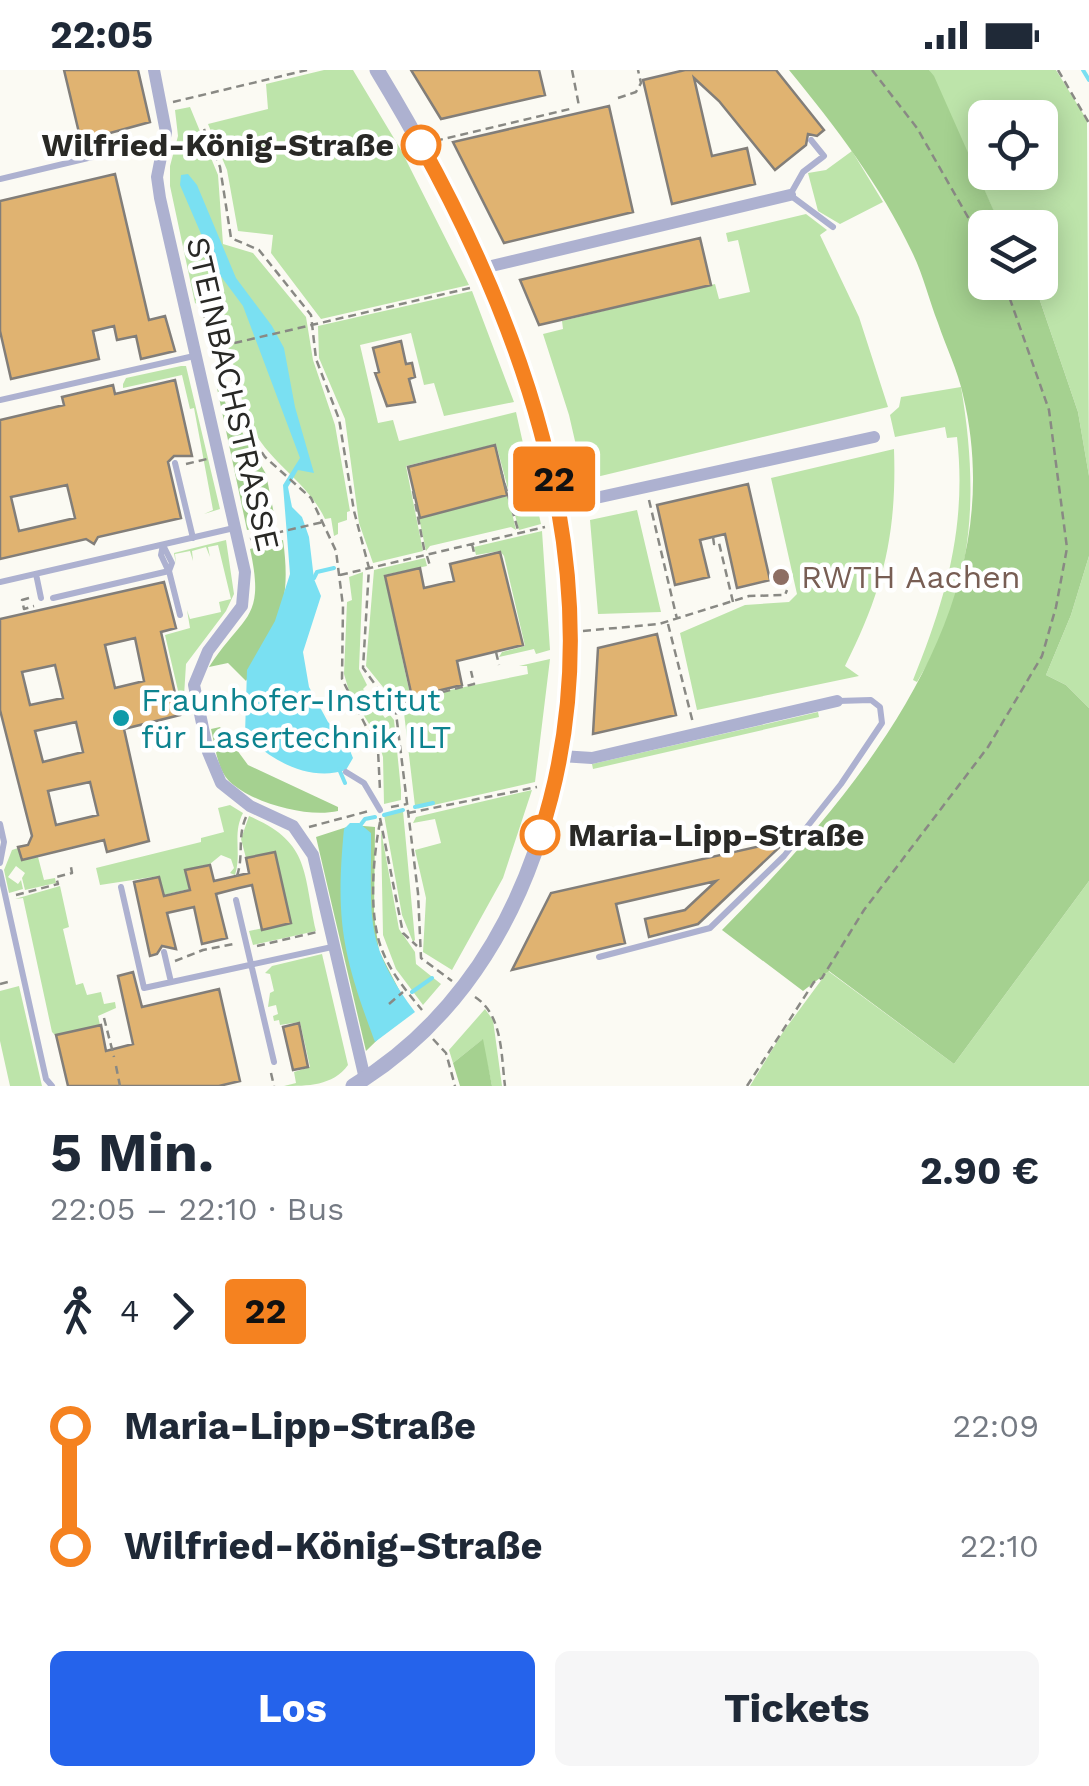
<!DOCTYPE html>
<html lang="de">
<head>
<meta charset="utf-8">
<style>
	:root { --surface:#fff; --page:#f6f6f7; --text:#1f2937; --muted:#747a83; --accent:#2563eb }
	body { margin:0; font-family:"Work Sans",sans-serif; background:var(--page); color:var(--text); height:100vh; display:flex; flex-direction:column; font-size:38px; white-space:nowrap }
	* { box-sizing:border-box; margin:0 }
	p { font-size:32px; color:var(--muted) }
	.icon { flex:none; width:55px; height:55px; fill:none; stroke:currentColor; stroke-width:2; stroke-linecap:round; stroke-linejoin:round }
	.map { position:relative; height:1016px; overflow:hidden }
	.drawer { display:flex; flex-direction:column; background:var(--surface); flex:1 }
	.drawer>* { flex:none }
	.badge { padding:0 20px; border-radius:8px; font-size:35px; line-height:65px }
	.controls { position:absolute; left:968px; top:30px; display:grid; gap:20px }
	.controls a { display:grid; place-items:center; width:90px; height:90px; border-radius:15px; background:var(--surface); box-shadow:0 5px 25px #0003; font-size:50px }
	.map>.badge { position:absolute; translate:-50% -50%; box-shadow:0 0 0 5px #fff }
	.legs { display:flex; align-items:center; gap:15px; height:110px; padding:0 50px; font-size:32px }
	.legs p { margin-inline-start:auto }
	.overview { display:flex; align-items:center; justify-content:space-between; height:170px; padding:0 50px }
	h1 { font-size:55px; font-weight:700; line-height:75px }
	.primary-button { display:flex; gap:20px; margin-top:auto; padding:20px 50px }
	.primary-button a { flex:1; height:115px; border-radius:15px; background:var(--accent); color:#fff; font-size:40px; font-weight:700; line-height:115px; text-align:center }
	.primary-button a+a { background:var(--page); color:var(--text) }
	ul { padding:0 50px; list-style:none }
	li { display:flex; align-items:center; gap:35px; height:120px; font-size:38px }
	li i { display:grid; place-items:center; width:15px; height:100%; margin:0 12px; background:currentColor }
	li i::after { content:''; width:25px; height:25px; margin:-12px; border:8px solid; border-radius:50%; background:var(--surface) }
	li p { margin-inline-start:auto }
	li:first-child i { background:linear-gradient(#0000 50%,currentColor 0) }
	li:last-child i { background:linear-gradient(currentColor 50%,#0000 0) }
	.status { display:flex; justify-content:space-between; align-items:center; height:70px; padding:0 50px; background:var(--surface); direction:ltr }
	.status svg { height:28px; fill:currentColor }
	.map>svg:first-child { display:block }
</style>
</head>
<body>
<div class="status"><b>22:05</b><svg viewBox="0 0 49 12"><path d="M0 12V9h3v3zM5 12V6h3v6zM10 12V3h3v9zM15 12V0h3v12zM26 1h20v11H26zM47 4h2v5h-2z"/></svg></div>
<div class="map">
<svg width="1089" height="1016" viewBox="0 0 1089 1016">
	<rect width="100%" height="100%" fill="#fbfaf3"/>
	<path fill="#bde4aa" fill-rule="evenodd" d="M324 0H353L401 80 469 215 321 249 271 183 273 165 238 161 227 100 208 54 268 39 266 14Z
		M929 0H1056L1087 50 1089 406 1078 342 1034 213 1040 212V158L1001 157ZM985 48H1040V102H985Z
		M190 37 218 105 223 174 253 183 306 247 313 290 335 355 350 441 347 442V450L338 453V464L334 466 331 448 325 449C306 409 266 392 249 351 234 315 234 253 195 233L170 116V96L178 66 175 40Z
		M852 81 883 132 840 154 818 141 808 103 826 100Z
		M806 144 827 160 820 165 859 247 888 337 584 410 569 345 543 264 563 259 562 251 715 214 719 229 750 222 738 170 728 172 726 163Z
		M472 221 514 332 444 346 434 313 424 315 411 263 360 275 378 353 393 350 399 371 516 342 541 454 519 460 496 374 406 396 423 481 373 493 359 453 345 349 319 288 318 256Z
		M181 296H186L220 439 204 444 213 440 194 338 190 339 182 305 123 318V314L126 308Z
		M961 317C979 423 975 518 917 612L913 610C946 529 967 455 957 367L947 368 945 357 895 367 890 345 899 337 901 327Z
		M894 379C897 464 883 521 845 596L859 606 697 640 680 563 745 535 789 532 797 524 771 408Z
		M508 426 516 460 511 457 430 476 426 481 419 448Z
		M637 440 661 542 598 544 590 450Z
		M542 461 550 580 536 584 534 579 499 587 502 582 525 576 504 486 500 481 476 485 474 477Z
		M226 470 234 524 226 541 186 594 183 642 165 565 190 558 187 540 190 549 221 542 219 532 231 529 218 475 208 477 210 487 206 477 192 481 193 491 190 481 175 484 176 494 174 483Z
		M1089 486V638L1066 615 1046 605 1071 545Z
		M425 488 427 496 384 505C394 547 401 585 411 628L528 604 527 596H519L550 589 535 712 416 739 433 733 415 736 404 643 366 596 374 500Z
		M363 502 359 599 367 615 363 619 385 648 390 645 394 650 401 720V730L384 734 383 687 377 667 349 621 344 604 347 532 352 530 349 507Z
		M818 642 819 647 593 699 592 694Z
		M532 720 503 808 452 900 423 882 426 828 415 780 441 773 435 749 413 753 416 747Z
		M230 735 243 743C232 764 242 783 235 805L230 803 234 798 231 789 221 785 210 794 185 800 189 819 164 825 159 806 100 815 96 798 201 772V768L224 762 218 738Z
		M403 741 415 870 413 872 402 845 384 745Z
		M249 746C310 772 303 801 316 861L253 875 249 861 291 852 275 782 246 788 241 769Z
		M381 760 399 859 415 882 416 894 441 914 423 935 396 899 383 865Z
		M18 778 21 790 38 787 44 810 55 808 56 813 25 820 22 808 25 803 16 796 8 807 18 814 21 810 23 819 9 823 4 800 12 780Z
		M1089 811V1016H750L783 962 828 901 954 994Z
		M60 816 69 857 63 859 76 915 83 913 87 925 101 922 104 934 115 932 116 938 98 946 100 955 57 967 52 962 23 828 15 829Z
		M322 884 348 995C333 1016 307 1016 284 1016L296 1013 294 1002 310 997 300 952 280 955 279 950 274 951 273 946 278 944 276 935 268 937 270 923 274 921 270 904 265 903 272 896Z
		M19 916 42 1016H10L0 971V921Z
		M485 939 493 950 502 1016H492L482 970 453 993 449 980Z"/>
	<path fill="#a5d190" d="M789 0H929L934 6 1001 157 985 158V212L1034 213 1078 342 1089 406V486L1071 545 1046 605 1066 615 1089 638V811L954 994 829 901 803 921 722 860C861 720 1014 537 963 325 958 301 946 277 938 253 929 230 923 204 912 182 881 116 835 56 789 0Z
		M217 318 266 404 276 454 247 460Z
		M283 470C292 534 278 558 246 611L228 593 209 597C243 544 266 551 250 479Z
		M220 657 248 695 338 737V741C308 748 253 734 229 711 217 699 215 675 211 659Z
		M353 755 375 757 374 845 379 881 409 939 366 981 316 767Z
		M483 969 492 1016H460L453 993Z"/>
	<path fill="#7ae0f2" d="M188 104 197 115 236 208 272 256 284 278 295 337 314 403 298 400 288 417 292 437 302 447 309 467 314 509 321 526 303 582 309 617 328 652 346 671 353 688 346 700C310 712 270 691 245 664L247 600 275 551 290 504 283 415 300 388 243 236 217 201 180 115 181 105Z
		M350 753H359L371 763C372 847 362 871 415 942L375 972C343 886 335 852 344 759Z"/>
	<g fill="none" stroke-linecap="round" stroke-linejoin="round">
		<path stroke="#7ae0f2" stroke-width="4" d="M1083 0 1089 10
			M314 508 317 502 334 498
			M339 699 345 713
			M415 737 433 733
			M384 745 403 740
			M359 757 365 749 375 747
			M412 922 432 908"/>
	</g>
	<path fill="#e0b371" stroke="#827e79" stroke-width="2.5" fill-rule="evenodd" d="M64 0H138L150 52 81 71Z
		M411 0H539L545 25 441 49Z
		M685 0H776L824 60 817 66 808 64 806 75 775 100 719 31 694 8 712 86 747 78 755 114 672 134 643 10Z
		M609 36 633 142 504 173 453 72Z
		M115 104 149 250 165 246 175 281 141 289 136 266 117 270 114 256 93 261 99 289 11 309 0 261V131Z
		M700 168 711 215 539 255 520 210Z
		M401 271 406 294 412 293 415 307 409 309 415 332 387 336 375 303 379 302 373 278Z
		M175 310 192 386H174L168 392 181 448 98 467 94 474 86 469 0 489V350L64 335 62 327 113 315 115 324ZM67 415 75 448 19 461 11 427Z
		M495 375 507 425 420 448 408 397Z
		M748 414 770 510 737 518 725 464 700 470 709 507 675 515 657 435Z
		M500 482 523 575 457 591 462 615 412 627 385 506 420 498 424 518 454 511 450 494Z
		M164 512 176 558 161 562 180 645 124 659 149 771 107 782 104 770 22 790 18 777 28 775 32 766 0 640V549ZM135 568 144 611 115 618 105 575ZM55 595 63 628 30 635 22 602ZM76 652 83 682 43 692 35 661ZM90 712 98 745 56 755 48 721Z
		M657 564 676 645 593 664 598 578Z
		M787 770 698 854 649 867 645 849 685 840 716 811 616 834 625 873 512 900 551 823Z
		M275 782 291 853 262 860 252 815 239 818 216 824 227 868 202 874 194 837 167 843 176 879 162 876 157 884 150 886 134 812 159 807 164 826 190 820 185 800 210 795 214 811 249 803 246 788Z
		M133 902 142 937 219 919 240 1011 219 1016H68L56 965 101 955 106 981 133 974 118 906Z
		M299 953 308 997 293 1000 283 957Z"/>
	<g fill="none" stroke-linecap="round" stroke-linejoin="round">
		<path stroke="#898984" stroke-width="2.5" stroke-dasharray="8 5" stroke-linecap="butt" d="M572 0 579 36
			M872 0 917 58 985 177
			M1058 0 1089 53
			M618 28 636 22 641 13 638 0
			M173 32 307 0
			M204 59 220 97 231 168 259 180 311 245 316 289 339 349 354 441 369 498 363 598 396 643 418 823 421 888 452 911
			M435 71 574 38
			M200 241 220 267 238 332 256 374 265 387 311 428 336 481 343 536 342 609 378 680 380 720
			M209 279 474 217
			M186 394 207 389
			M501 401 518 460
			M413 421 425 484
			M649 430 677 549
			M713 467 714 474 719 473 733 532
			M250 469 323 452
			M472 474 475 487
			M427 486 430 496
			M340 505 545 457
			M29 528 22 530 24 539 34 536
			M668 554 693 653
			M583 561 659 554 749 526 785 525 787 520
			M496 582 499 595
			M392 635 474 614 471 601
			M391 737 407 734
			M408 743 537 717
			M380 748 403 863 417 876
			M380 752C373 788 368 845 382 880 391 903 407 922 422 940
			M309 757 369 741
			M237 806C244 785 237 767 246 747
			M16 825 58 814 56 807 72 803 71 797
			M257 876 317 862
			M175 891 203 880 234 874
			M0 914 12 911
			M475 927C503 945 501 985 505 1016
			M389 934 403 922
			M104 948 114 987
			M433 969 446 983 455 1016
			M116 996 120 1016
			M271 1003 274 1016
			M747 1016 814 912 822 908 864 840 988 677 1042 586 1056 537 1067 478 1049 340 1004 212"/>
		<path stroke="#adb1d0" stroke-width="6" d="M811 70 824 86 803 102 790 125 833 157
			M0 109 130 78 147 77 163 86
			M0 330 194 286
			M175 393 193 468
			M163 475 172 493 169 501 180 545
			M163 475 161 485 168 500
			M36 504 41 528
			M0 512 234 458
			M53 528 169 501
			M346 702 364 713 380 740
			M0 754 4 772 0 793
			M0 802 46 1009 52 1016
			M121 817 144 918 332 877
			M236 830 274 992
			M164 882 171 912
			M599 887 710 858 784 786 841 714 882 653 880 637 871 630 838 631"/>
		<path stroke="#adb1d0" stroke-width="12" d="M154 0 166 62 157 107 160 128 245 502 242 536 208 581 194 615 208 682 221 713 250 736 293 756 313 785 365 1009
			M483 198 790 125
			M559 436 874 367
			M561 686 592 688 837 631"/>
		<path stroke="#adb1d0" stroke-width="15" d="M353 1016C442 962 501 879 535 782 630 511 518 232 377 0"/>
	</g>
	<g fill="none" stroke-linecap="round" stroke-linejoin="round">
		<defs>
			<path id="line-1" d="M421 75C536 283 617 530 540 765"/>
		</defs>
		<use href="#line-1" stroke="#fff" stroke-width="22"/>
		<use href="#line-1" stroke="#f58220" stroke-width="15"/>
	</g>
	<g fill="#fff" stroke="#f58220" stroke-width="5">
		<circle cx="421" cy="75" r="18"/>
		<circle cx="540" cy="765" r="18"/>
	</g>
	<circle fill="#8d6e63" stroke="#fff" stroke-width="4" cx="781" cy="507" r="10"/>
	<circle fill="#0f9aa8" stroke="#fff" stroke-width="4" cx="121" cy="648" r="10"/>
	<g text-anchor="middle" stroke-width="9" stroke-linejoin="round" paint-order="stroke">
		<g font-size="32" font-weight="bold" fill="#292926" stroke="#fff" text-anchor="end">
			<text x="394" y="86">Wilfried-König-Straße</text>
			<text x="568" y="776" text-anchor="start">Maria-Lipp-Straße</text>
		</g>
		<g font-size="32" fill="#292926" stroke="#fff">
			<text transform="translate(233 324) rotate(77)" y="11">STEINBACHSTRASSE</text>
		</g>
		<g font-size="32" fill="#785e54" stroke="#fff" text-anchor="start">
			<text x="801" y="518">RWTH Aachen</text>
		</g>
		<g font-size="32" fill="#0d838f" stroke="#fff" text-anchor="start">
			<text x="141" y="641">Fraunhofer-Institut<tspan x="141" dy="37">für Lasertechnik ILT</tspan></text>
		</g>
	</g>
</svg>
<div class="controls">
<a><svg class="icon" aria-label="locate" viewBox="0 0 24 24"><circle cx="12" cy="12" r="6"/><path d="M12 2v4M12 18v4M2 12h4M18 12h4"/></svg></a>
<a><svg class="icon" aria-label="layers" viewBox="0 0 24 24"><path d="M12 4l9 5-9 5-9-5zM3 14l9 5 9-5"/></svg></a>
</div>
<b class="badge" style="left:554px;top:409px;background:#f58220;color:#111">22</b>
</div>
<section class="drawer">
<div class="overview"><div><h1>5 Min.</h1><p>22:05 – 22:10 · Bus</p></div><b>2.90 €</b></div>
<div class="legs"><svg class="icon" aria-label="walk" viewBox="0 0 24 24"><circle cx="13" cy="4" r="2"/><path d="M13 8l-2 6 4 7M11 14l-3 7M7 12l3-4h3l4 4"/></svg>4<svg class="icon" aria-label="forward" viewBox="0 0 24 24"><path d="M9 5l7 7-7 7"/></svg><b class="badge" style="background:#f58220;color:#111">22</b></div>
<ul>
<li><i style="color:#f58220"></i><b>Maria-Lipp-Straße</b><p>22:09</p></li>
<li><i style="color:#f58220"></i><b>Wilfried-König-Straße</b><p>22:10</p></li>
</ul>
<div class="primary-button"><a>Los</a><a>Tickets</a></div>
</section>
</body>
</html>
